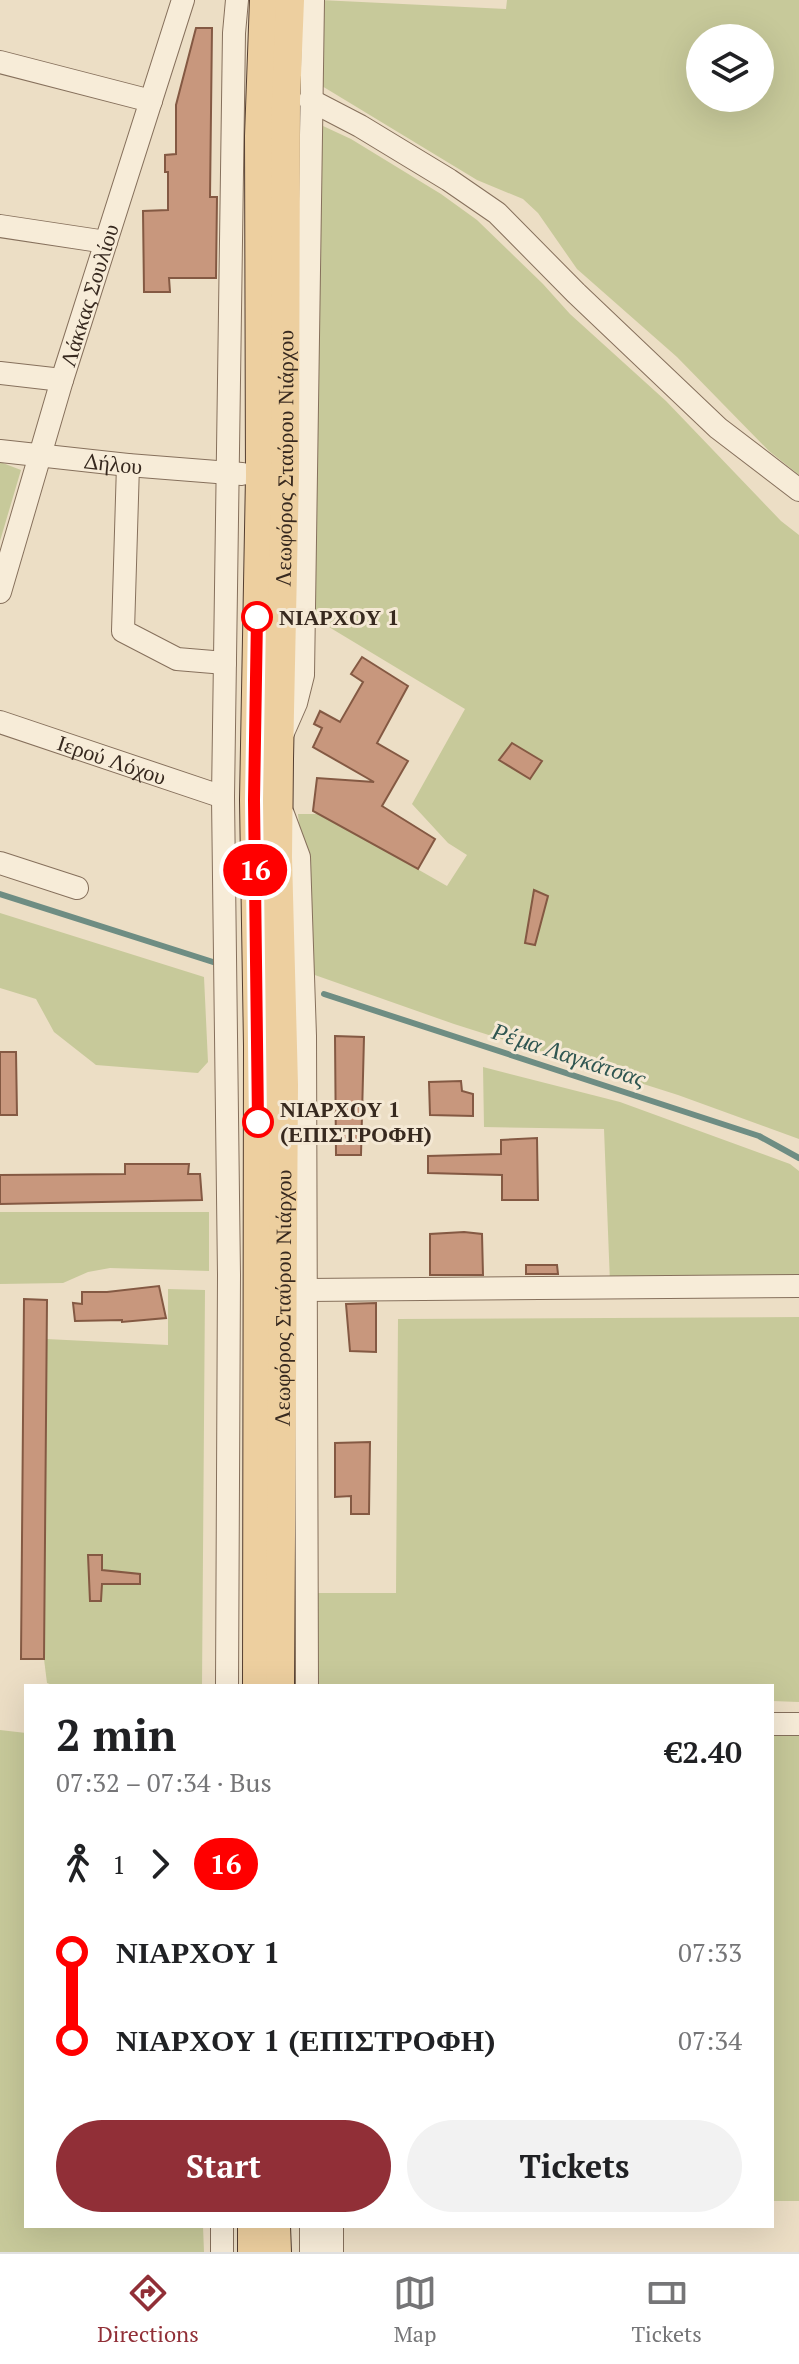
<!DOCTYPE html>
<html lang="en">
<head>
<meta charset="utf-8">
<style>
	:root { --surface:#fff; --page:#f2f2f2; --text:#202124; --muted:#757577; --line:#e0e0e0; --accent:#912f37 }
	body { margin:0; font-family:"PT Serif",serif; background:var(--page); color:var(--text); height:100vh; display:flex; flex-direction:column; font-size:30px; white-space:nowrap }
	* { box-sizing:border-box; margin:0 }
	p { font-size:26px; color:var(--muted) }
	.icon { flex:none; width:44px; height:44px; fill:none; stroke:currentColor; stroke-width:2; stroke-linecap:round; stroke-linejoin:round }
	.map { position:relative; flex:1; overflow:hidden }
	.sheet { position:absolute; left:24px; top:1684px; width:750px; height:544px; display:flex; flex-direction:column; background:var(--surface); border-radius:0px; box-shadow:0 8px 32px #0002 }
	.sheet>* { flex:none }
	.badge { padding:0 16px; border-radius:26px; font-size:28px; line-height:52px }
	.buttons { position:absolute; left:686px; top:24px; display:grid; gap:16px }
	.buttons a { display:grid; place-items:center; width:88px; height:88px; border-radius:50%; background:var(--surface); box-shadow:0 8px 32px #0002; font-size:40px }
	.map>.badge { position:absolute; translate:-50% -50%; box-shadow:0 0 0 4px #fff }
	.legs { display:flex; align-items:center; gap:12px; height:88px; padding:0 32px; font-size:26px }
	.legs p { margin-inline-start:auto }
	.head { display:flex; align-items:center; justify-content:space-between; height:136px; padding:0 32px }
	h1 { font-size:44px; font-weight:600; line-height:60px }
	.action { display:flex; gap:16px; margin-top:auto; padding:16px 32px }
	.action a { flex:1; height:92px; border-radius:48px; background:var(--accent); color:#fff; font-size:32px; font-weight:600; line-height:92px; text-align:center }
	.action a+a { background:var(--page); color:var(--text) }
	ul { padding:0 32px; list-style:none }
	li { display:flex; align-items:center; gap:28px; height:88px; font-size:30px }
	li i { display:grid; place-items:center; width:12px; height:100%; margin:0 10px; background:currentColor }
	li i::after { content:''; width:20px; height:20px; margin:-10px; border:6px solid; border-radius:50%; background:var(--surface) }
	li p { margin-inline-start:auto }
	li:first-child i { background:linear-gradient(#0000 50%,currentColor 0) }
	li:last-child i { background:linear-gradient(currentColor 50%,#0000 0) }
	.tabs { display:flex; justify-content:space-around; align-items:center; height:112px; border-top:2px solid var(--line); background:var(--surface); font-size:22px; color:var(--muted) }
	.tabs a { display:grid; justify-items:center; gap:4px }
	.tabs .active { color:var(--accent) }
	.map>svg:first-child { display:block }
</style>
</head>
<body>
<div class="map">
<svg width="799" height="2252" viewBox="0 0 799 2252">
	<rect width="100%" height="100%" fill="#ecdec5"/>
	<path fill="#c7c99a" fill-rule="evenodd" d="M320 0 506 9 507 0H799V475L769 451 677 357 577 269 538 213 523 199 477 180 317 83ZM700 38H760V98H700Z
		M323 126 351 139 441 194 477 220 543 284 570 314 666 401 781 521 799 535V1139L678 1095 454 1024 312 974 310 876 300 835 298 814H321L447 886 467 855 448 843 412 804 465 709 309 615 317 131Z
		M0 462 21 470 0 541Z
		M0 913 204 977 208 1062 198 1073 96 1065 54 1032 36 999 0 988Z
		M483 1067 620 1102 790 1164 799 1171V1282L610 1283 604 1129 484 1127Z
		M0 1212H209V1271L110 1268 88 1272 63 1283 0 1284Z
		M168 1289 205 1290 202 1686H55L47 1683 44 1659 46 1339 168 1345Z
		M799 1317V1702L772 1701V1686H311L312 1593H396L398 1319Z
		M0 1730 26 1733V2226H203L204 2252H0Z
		M772 1731 799 1732V2201H772Z"/>
	<g fill="none" stroke-linecap="round" stroke-linejoin="round">
		<path stroke="#6e8d83" stroke-width="6" d="M0 894 213 962
			M324 994 759 1136 799 1158"/>
	</g>
	<path fill="#c8977d" stroke="#845943" stroke-width="2" d="M196 28H212L210 197H217L216 278H169L170 292H144L143 211 168 210V172H165V155L176 154V105Z
		M362 657 408 686 377 743 408 761 382 806 435 839 418 869 313 811 317 778 374 782 313 747 322 728 314 724 320 711 340 722 363 682 351 674Z
		M512 743 542 761 530 779 499 760Z
		M534 890 548 896 535 945 525 943Z
		M335 1036 364 1037 361 1155H336Z
		M0 1052H16L17 1115H0Z
		M461 1081 462 1091 473 1094V1116L430 1115 429 1082Z
		M537 1138 538 1200H502V1175L428 1173V1156L501 1154V1140Z
		M125 1164H189L188 1174H200L202 1200 0 1204V1175L125 1174Z
		M464 1232 482 1234 483 1275H430V1234Z
		M526 1265H557L558 1274H526Z
		M159 1286 166 1318 122 1322V1320L75 1321 73 1303 82 1304V1292H107Z
		M24 1299 47 1300 44 1659H21Z
		M376 1303V1352L350 1351 346 1304Z
		M370 1442 369 1514H351V1496L335 1497V1443Z
		M88 1555H102V1570L140 1574V1584H102L101 1601H90Z"/>
	<g fill="none" stroke-linecap="round" stroke-linejoin="round">
		<defs>
			<g id="minor">
				<path d="M0 62 151 101"/>
				<path d="M310 100 360 126 449 180 497 213 576 293 718 428 799 490"/>
				<path d="M0 226 106 242"/>
				<path d="M0 373 62 380"/>
				<path id="s1" d="M0 451 128 465 242 474"/>
				<path d="M128 465 123 631 177 659 225 663"/>
				<path id="s2" d="M0 592 62 380 183 0"/>
				<path id="s3" d="M0 722 223 797"/>
				<path d="M282 735 296 703 303 675 313 0"/>
				<path d="M283 814 299 857 305 1036 307 1686"/>
				<path d="M0 863 77 888"/>
				<path d="M306 1290 799 1286"/>
				<path d="M227 1686 229 1275 223 797 234 33 237 0"/>
				<path d="M772 1724H799"/>
				<path d="M222 2252V2226"/>
				<path d="M311 2252V2226"/>
				<path d="M332 2252V2226"/>
			</g>
			<g id="major">
				<path d="M257 1686 258 1046 254 800 260 476 259 136 264 0"/>
				<path id="s4" d="M280 1686 284 1085 278 857 279 759 285 473 286 100 290 0"/>
				<path d="M252 2226V2252"/>
				<path d="M276 2226 277 2252"/>
			</g>
		</defs>
		<use href="#minor" stroke="#86705c" stroke-width="24"/>
		<use href="#major" stroke="#543e30" stroke-width="30"/>
		<use href="#minor" stroke="#f7ecd8" stroke-width="22"/>
		<use href="#major" stroke="#edcf9f" stroke-width="28"/>
	</g>
	<g fill="none" stroke-linecap="round" stroke-linejoin="round">
		<defs>
			<path id="line-1" d="M257 617 254 800 258 1122"/>
		</defs>
		<use href="#line-1" stroke="#fff" stroke-width="18"/>
		<use href="#line-1" stroke="#f00" stroke-width="12"/>
	</g>
	<g fill="#fff" stroke="#f00" stroke-width="4">
		<circle cx="257" cy="617" r="14"/>
		<circle cx="258" cy="1122" r="14"/>
	</g>
	<g text-anchor="middle" stroke-width="6" stroke-linejoin="round" paint-order="stroke">
		<g font-size="22" fill="#37291f" stroke="#f4e8d4">
			<text dy="8" stroke="none"><textPath href="#s2" startOffset="310">Λάκκας Σουλίου</textPath></text>
			<text dy="8" stroke="none"><textPath href="#s4" startOffset="1228">Λεωφόρος Σταύρου Νιάρχου</textPath></text>
			<text dy="8" stroke="none"><textPath href="#s1" startOffset="114">Δήλου</textPath></text>
			<text dy="8" stroke="none"><textPath href="#s3" startOffset="118">Ιερού Λόχου</textPath></text>
			<text dy="8" stroke="none"><textPath href="#s4" startOffset="388">Λεωφόρος Σταύρου Νιάρχου</textPath></text>
		</g>
		<g font-size="22" font-weight="bold" fill="#37291f" stroke="#f4e8d4" text-anchor="start">
			<text x="279" y="625">ΝΙΑΡΧΟΥ 1</text>
			<text x="280" y="1117">ΝΙΑΡΧΟΥ 1<tspan x="280" dy="25">(ΕΠΙΣΤΡΟΦΗ)</tspan></text>
		</g>
		<g font-size="24" font-style="italic" fill="#2f5651" stroke="#f4e8d4">
			<text transform="translate(569 1055) rotate(18)" y="8">Ρέμα Λαγκάτσας</text>
		</g>
	</g>
</svg>
<div class="buttons">
<a><svg class="icon" aria-label="layers" viewBox="0 0 24 24"><path d="M12 4l9 5-9 5-9-5zM3 14l9 5 9-5"/></svg></a>
</div>
<b class="badge" style="left:255px;top:870px;background:#f00;color:#fff">16</b>
<section class="sheet">
<div class="head"><div><h1>2 min</h1><p>07:32 – 07:34 · Bus</p></div><b>€2.40</b></div>
<div class="legs"><svg class="icon" aria-label="walk" viewBox="0 0 24 24"><circle cx="13" cy="4" r="2"/><path d="M13 8l-2 6 4 7M11 14l-3 7M7 12l3-4h3l4 4"/></svg>1<svg class="icon" aria-label="forward" viewBox="0 0 24 24"><path d="M9 5l7 7-7 7"/></svg><b class="badge" style="background:#f00;color:#fff">16</b></div>
<ul>
<li><i style="color:#f00"></i><b>ΝΙΑΡΧΟΥ 1</b><p>07:33</p></li>
<li><i style="color:#f00"></i><b>ΝΙΑΡΧΟΥ 1 (ΕΠΙΣΤΡΟΦΗ)</b><p>07:34</p></li>
</ul>
<div class="action"><a>Start</a><a>Tickets</a></div>
</section>
</div>
<nav class="tabs">
<a class="active"><svg class="icon" aria-label="directions" viewBox="0 0 24 24"><path d="M12 3l9 9-9 9-9-9zM9 14v-3h6M13 9l2 2-2 2"/></svg>Directions</a>
<a><svg class="icon" aria-label="map" viewBox="0 0 24 24"><path d="M3 6l6-2 6 2 6-2v14l-6 2-6-2-6 2zM9 4v14M15 6v14"/></svg>Map</a>
<a><svg class="icon" aria-label="tickets" viewBox="0 0 24 24"><path d="M3 7h18v10H3zM15 7v10"/></svg>Tickets</a>
</nav>
</body>
</html>
